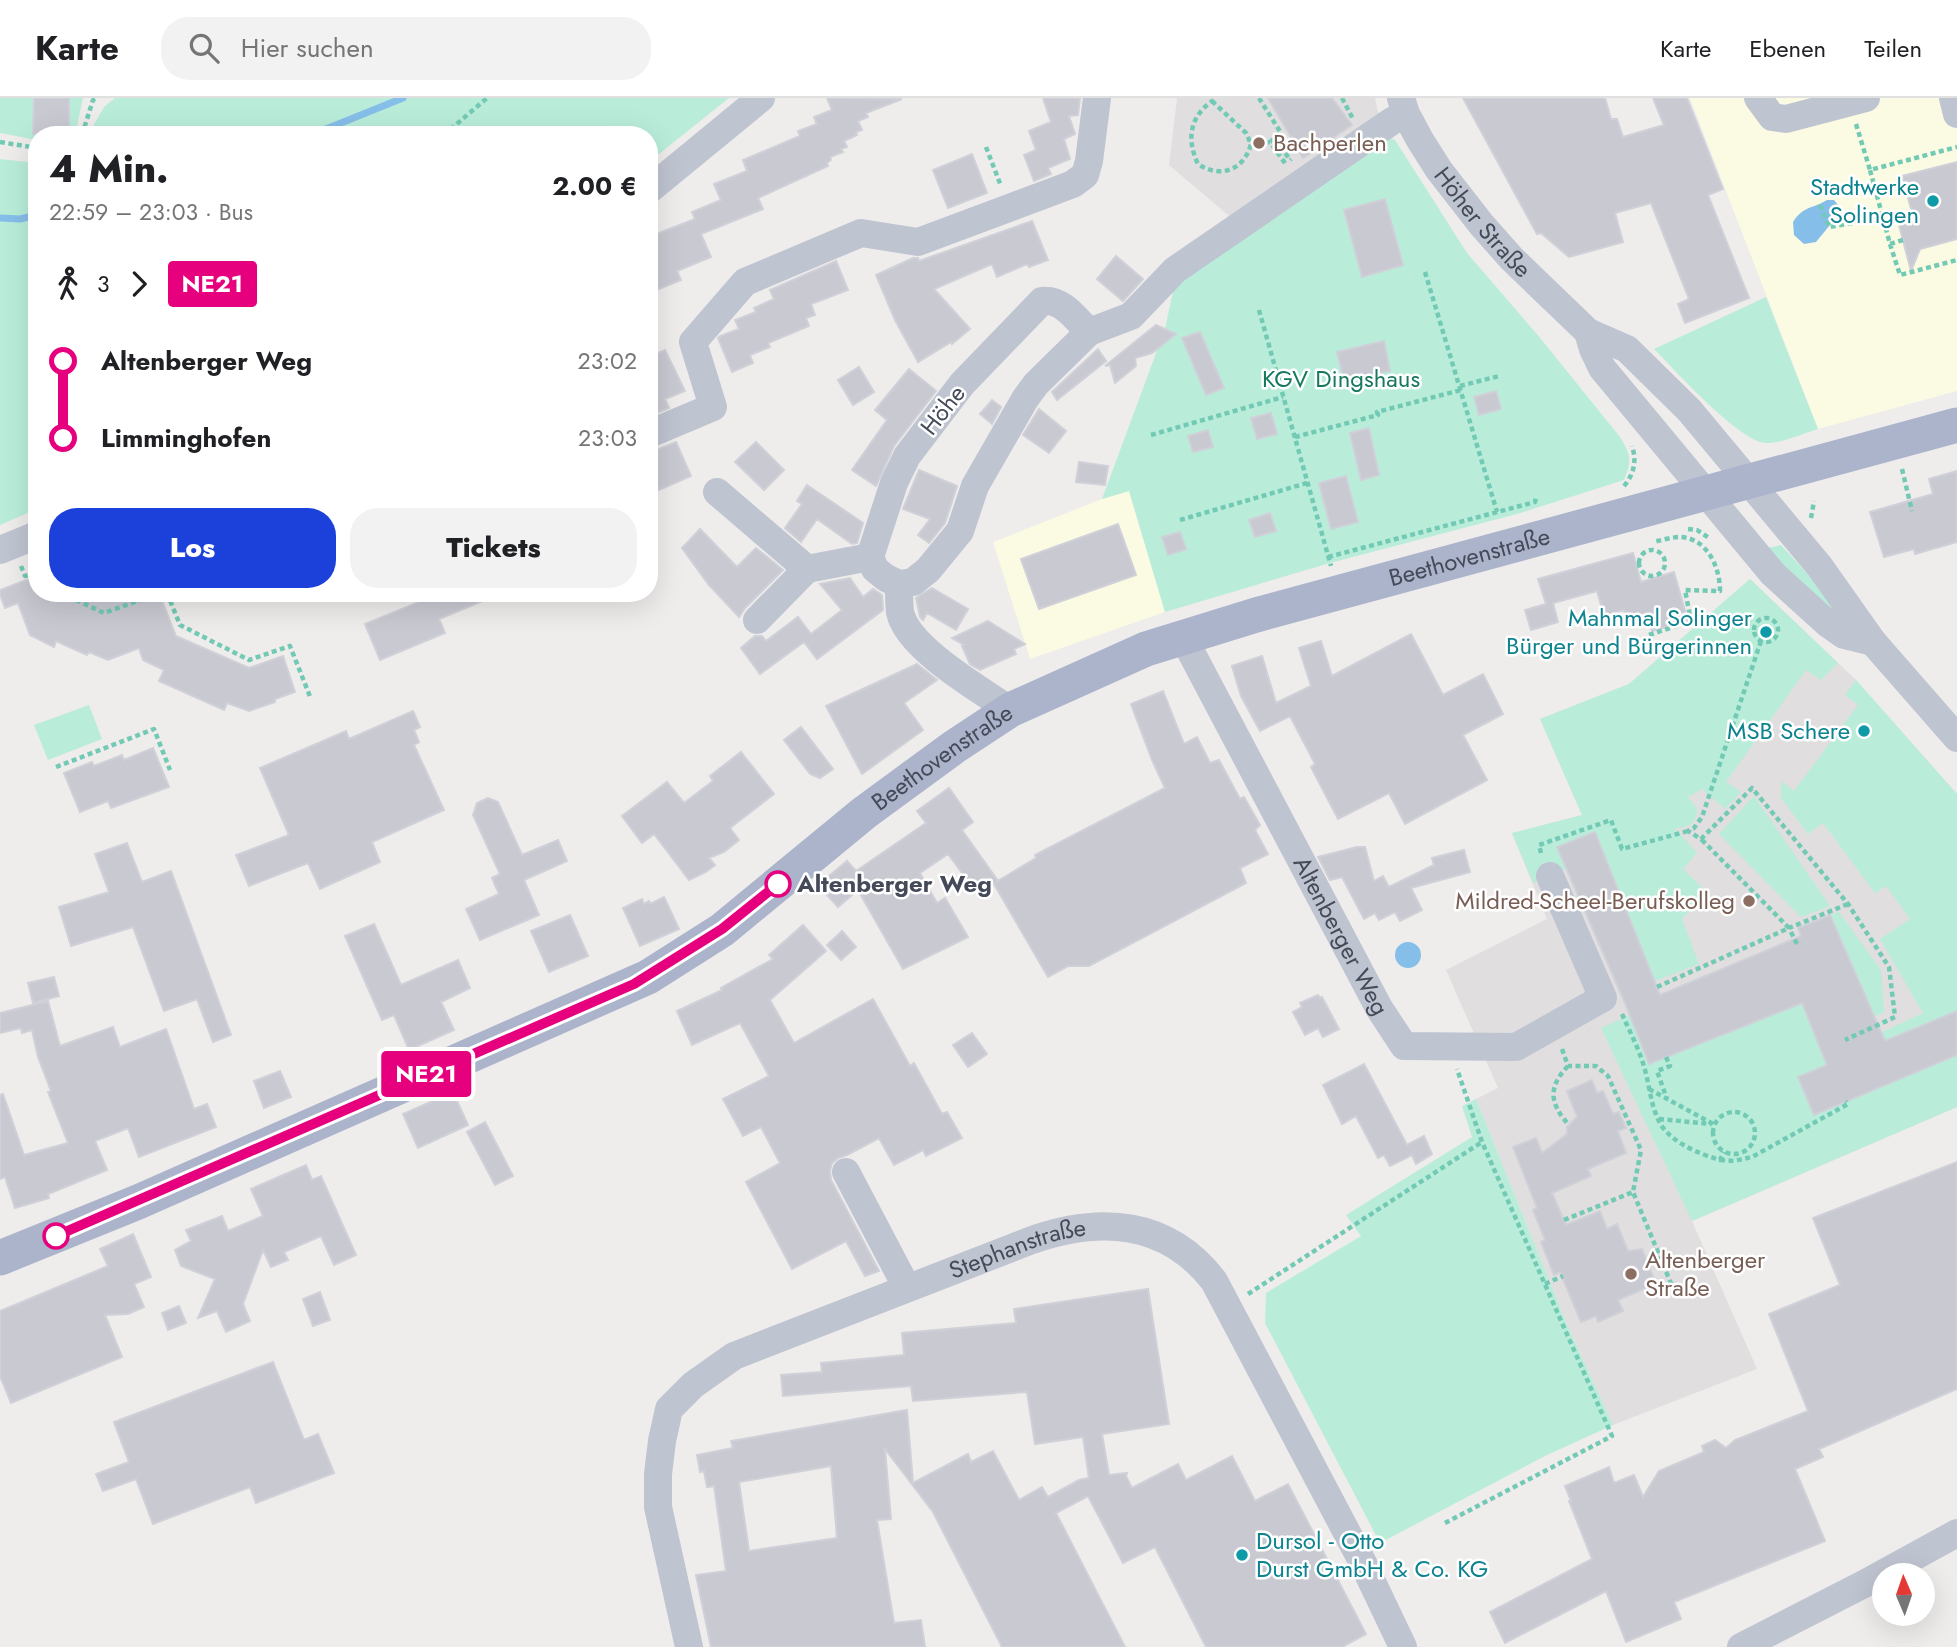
<!DOCTYPE html>
<html lang="de">
<head>
<meta charset="utf-8">
<style>
	:root { --surface:#fff; --page:#f2f2f2; --text:#202124; --muted:#757577; --line:#e0e0e0; --accent:#1b41da }
	body { margin:0; font-family:Jost,sans-serif; background:var(--page); color:var(--text); height:100vh; display:flex; flex-direction:column; font-size:26px; white-space:nowrap }
	* { box-sizing:border-box; margin:0 }
	p { font-size:23px; color:var(--muted) }
	.icon { flex:none; width:38px; height:38px; fill:none; stroke:currentColor; stroke-width:2; stroke-linecap:round; stroke-linejoin:round }
	.map { position:relative; flex:1; overflow:hidden }
	.drawer { position:absolute; left:28px; top:28px; width:630px; height:476px; display:flex; flex-direction:column; background:var(--surface); border-radius:28px; box-shadow:0 7px 28px #0002 }
	.drawer>* { flex:none }
	.badge { padding:0 14px; border-radius:5px; font-size:24px; line-height:46px }
	.needle { width:46px; rotate:358deg }
	.controls { position:absolute; left:1872px; top:1465px; display:grid; gap:14px }
	.controls a { display:grid; place-items:center; width:63px; height:63px; border-radius:50%; background:var(--surface); box-shadow:0 7px 28px #0002; font-size:35px }
	.map>.badge { position:absolute; translate:-50% -50%; box-shadow:0 0 0 4px #fff }
	.legs { display:flex; align-items:center; gap:10px; height:77px; padding:0 21px; font-size:23px }
	.legs p { margin-inline-start:auto }
	.overview { display:flex; align-items:center; justify-content:space-between; height:119px; padding:0 21px }
	h1 { font-size:38px; font-weight:800; line-height:52px }
	.cta { display:flex; gap:14px; margin-top:auto; padding:14px 21px }
	.cta a { flex:1; height:80px; border-radius:28px; background:var(--accent); color:#fff; font-size:28px; font-weight:800; line-height:80px; text-align:center }
	.cta a+a { background:var(--page); color:var(--text) }
	ul { padding:0 21px; list-style:none }
	li { display:flex; align-items:center; gap:24px; height:77px; font-size:26px }
	li i { display:grid; place-items:center; width:10px; height:100%; margin:0 9px; background:currentColor }
	li i::after { content:''; width:18px; height:18px; margin:-9px; border:5px solid; border-radius:50%; background:var(--surface) }
	li p { margin-inline-start:auto }
	li:first-child i { background:linear-gradient(#0000 50%,currentColor 0) }
	li:last-child i { background:linear-gradient(currentColor 50%,#0000 0) }
	header { display:flex; align-items:center; gap:42px; box-sizing:border-box; height:98px; padding:0 35px; background:var(--surface); border-bottom:2px solid var(--line) }
	header strong { font-size:33px }
	nav { display:flex; gap:38px; margin-inline-start:auto; font-size:24px }
	.search { width:490px; height:63px; background:var(--page); display:flex; align-items:center; gap:18px; box-sizing:border-box; padding:0 24px; border-radius:28px; color:var(--muted); font-size:26px }
	.map>svg:first-child { display:block }
</style>
</head>
<body>
<header>
<strong>Karte</strong>
<div class="search"><svg class="icon" aria-label="search" viewBox="0 0 24 24"><circle cx="10" cy="10" r="6"/><path d="M15 15l6 6"/></svg>Hier suchen</div>
<nav><a>Karte</a><a>Ebenen</a><a>Teilen</a></nav>
</header>
<div class="map">
<svg width="1957" height="1549" viewBox="0 0 1957 1549">
	<rect width="100%" height="100%" fill="#efecec"/>
	<path fill="#fbfae3" d="M1690 0H1957V293L1818 331Z
		M1129 393 1165 514 1030 561 993 444 1102 401Z"/>
	<path fill="#e0dede" d="M1175 0H1375L1380 22 1234 122 1169 67 1177 1Z
		M1750 481 1856 582 1957 696V1009L1692 1123 1757 1271 1613 1327 1568 1229 1476 1001 1498 990 1446 872 1547 821 1512 735 1582 717 1540 621 1629 586Z"/>
	<path fill="#b9edda" d="M0 0H83L75 37H37V42L0 35Z
		M115 0H729L649 64V37H88L104 9Z
		M1385 37 1395 42 1467 155 1541 241 1620 339C1631 357 1632 362 1624 382L1517 416 1330 465 1165 514 1129 393 1102 401 1165 231 1175 184Z
		M0 61 37 65V411L0 427Z
		M1766 199 1818 331C1805 335 1779 346 1766 345 1739 344 1674 271 1654 251Z
		M1781 447 1837 508 1838 521 1763 451Z
		M1750 481 1838 565 1821 582 1806 572 1726 684 1741 694 1725 711 1702 691 1688 699 1697 711C1697 726 1688 730 1675 730L1697 755 1683 771 1707 794 1682 821 1699 866 1655 883 1595 735 1557 750 1566 771 1533 785 1512 735 1582 717 1540 621 1629 586Z
		M1856 582 1957 696V913L1851 957 1849 950 1923 915 1880 841 1910 821 1886 788 1875 795 1823 725 1808 736 1781 700V683L1794 693 1858 607 1845 597Z
		M89 607 102 641 48 662 34 627Z
		M1754 698 1830 808 1801 819 1719 736Z
		M1839 814 1881 872 1884 914 1874 919 1830 817Z
		M1802 905 1827 967 1814 1016 1957 957V1009L1692 1123 1601 930 1630 917 1649 966Z
		M1476 1001 1568 1229 1613 1327 1545 1358 1380 1445 1265 1225 1266 1195 1361 1138 1346 1117 1472 1039 1462 1008Z"/>
	<path fill="#86beea" d="M1827 102H1834L1838 107 1839 116 1816 144 1804 146 1794 137 1793 124C1804 107 1813 111 1827 102Z
		M1395 857a13 13 0 1 1 26 0a13 13 0 1 1-26 0Z"/>
	<g fill="none" stroke-linecap="round" stroke-linejoin="round">
		<path stroke="#86beea" stroke-width="7" d="M294 37 326 31 403 0
			M0 120 20 121 37 117"/>
	</g>
	<path fill="#c9c9d2" stroke="#d0d0d8" stroke-width="2" fill-rule="evenodd" d="M34 0H69V37L33 36Z
		M827 0 902 1 866 15 868 19 858 23 862 32 856 34 857 37 844 43 847 49 841 51 843 54 830 59 831 62 827 65 828 68 758 100 763 111 701 136 711 159 677 173 681 182 649 195V139L695 121 692 114 721 102 714 86 747 73 743 62 800 38 798 33 817 26 814 19 832 12Z
		M1043 0H1080L1078 17 1069 18 1075 36 1064 41 1070 61 1048 70 1051 76 1034 83 1024 57 1036 52 1029 33 1051 24Z
		M1268 0H1332L1352 27 1303 60Z
		M1463 0H1605L1611 21H1617L1623 39 1664 27 1653 0H1687L1723 91 1708 97 1749 200 1685 225 1678 206 1689 201 1651 105 1615 115 1623 144 1569 159 1541 135 1537 136Z
		M972 56 987 95 948 110 933 72Z
		M1957 64V141L1920 151 1911 173 1899 127 1913 118 1902 78Z
		M1385 101 1403 167 1362 179 1344 112Z
		M1032 123 1048 162 1029 169 1027 166 997 179 992 166 934 191 970 231 952 246 951 244 918 264 895 222 876 177 913 160H918L919 163Z
		M1116 158 1143 181 1123 203 1097 181Z
		M836 163 848 192 811 206 815 217 806 220 809 228 768 245 770 249 750 257 753 265 732 274 718 240 720 238 739 231 735 222 756 214 754 210 774 201 770 192Z
		M1156 227 1176 236 1152 255 1135 260 1136 268 1115 285 1110 267 1105 268Z
		M1200 234 1224 290 1206 297 1182 240Z
		M1384 243 1390 273 1344 282 1337 254Z
		M1098 251 1106 263 1057 302 1052 294Z
		M665 252 685 293 665 301 669 310 649 318V259Z
		M859 269 874 294 853 307 838 282Z
		M909 271 936 293 894 348 876 388 852 372 887 322 875 312Z
		M1496 293 1501 311 1479 317 1474 299Z
		M992 302 1001 309 992 326 980 316Z
		M1039 311 1066 333 1049 355 1023 337Z
		M1271 315 1277 336 1257 341 1251 320Z
		M1369 330 1379 377 1361 382 1350 335Z
		M1208 332 1213 349 1193 354 1188 338Z
		M676 344 691 378 659 392 649 370V355Z
		M756 344 784 372 764 392 735 364Z
		M1079 364 1108 368 1105 387 1076 384Z
		M919 372 957 388 945 425 929 445 918 437 930 421 903 411Z
		M1957 373V444L1915 456 1914 451 1884 459 1870 414 1933 396 1929 381Z
		M1346 378 1358 424 1331 431 1319 385Z
		M807 387 863 425 857 445 852 446 817 421 801 444 785 430 802 406 797 403Z
		M1270 415 1276 433 1255 439 1249 422Z
		M1118 426 1136 477 1039 511 1021 461Z
		M700 431 737 469 756 450 783 472 745 510 739 519 709 487 682 450Z
		M1180 434 1186 451 1168 457 1162 439Z
		M1633 455 1641 484 1674 474 1688 523 1652 533 1649 523 1629 528 1624 512 1604 518 1597 493 1553 505 1558 524 1531 532 1525 512 1546 506 1538 481Z
		M37 478V495H159L176 538 249 570 283 558 295 594 275 601V604L249 613 227 605 224 612 159 583 164 572 143 562 139 550 108 562 89 554 87 557 56 543 54 549 30 537 18 505 5 510 0 496V492Z
		M850 480 863 499 873 491 882 497 883 512 817 561 804 544 760 576 741 550 755 538H762L766 543 798 519 811 536 842 512 820 486Z
		M932 490 968 511 956 532 927 515 923 522 920 519 916 500Z
		M427 495 499 496 439 521 445 535 380 562 365 526 429 500Z
		M988 523 1025 546 1014 551 1016 556 980 572 970 566 962 548 964 547 952 540Z
		M1411 536 1443 597 1483 576 1503 616 1463 637 1487 682 1405 726 1389 695 1338 721 1311 669 1315 666 1290 618 1260 633 1241 598 1232 568 1262 558 1276 605 1311 588 1299 550 1321 543 1332 578Z
		M917 566 937 582 904 605 923 632 862 676 826 608Z
		M1163 593 1184 646 1197 639 1210 665 1219 662 1240 701 1244 699 1260 727 1255 732 1268 756 1240 770 1246 785 1089 868H1068L1048 879 994 786 978 797 948 756 920 775 937 805 945 800 968 839 903 871 858 792 838 809 818 787 847 763 856 773 926 725 917 713 949 690 973 724 962 732 998 783 996 784 1036 760 1035 757 1165 690 1152 662 1131 606Z
		M413 613 420 629 414 632 419 644 414 647 444 712 372 744 380 764 320 791 308 765 249 788 236 757 289 737 260 670 346 633 349 641Z
		M801 629 833 671 820 680 810 676 784 642Z
		M153 650 169 689 111 710 108 703 80 714 64 675 92 664 94 668 122 657 124 662Z
		M741 654 774 696 730 730 739 742 724 754 709 760 715 767 706 774 689 782 654 736 642 745 622 718 667 684 684 705 713 683 710 678Z
		M488 700 498 704 522 757 558 742 567 763 524 782 539 817 480 842 466 811 499 796 492 780 500 776 473 717 477 705Z
		M1595 734 1660 897 1801 838 1798 830 1830 817 1885 943 1957 913V957L1814 1017 1798 979 1827 967 1802 905 1649 966 1625 905 1557 749Z
		M127 745 142 784 171 773 231 937 213 944 197 901 164 913 133 829 71 848 59 809 109 794 95 756Z
		M1357 749H1365L1374 783 1383 778 1389 789 1434 767 1432 760 1464 752 1470 774 1411 790 1422 812 1400 823 1395 814 1379 822 1375 815 1364 821 1342 779 1330 782 1318 759Z
		M664 799 679 831 640 848 623 810 642 801 644 806 649 803 650 806Z
		M570 817 588 858 549 874 531 833Z
		M374 826 401 887 458 862 470 890 441 904 454 932 409 952 394 917 382 922 345 838Z
		M803 827 826 853 770 902 794 945 873 901 910 968 914 965 942 1016 947 1014 962 1040 926 1058 923 1052 894 1067 879 1040 847 1057 838 1060 832 1065 830 1073 831 1082 879 1173 865 1178 846 1143 792 1171 746 1084 780 1065 761 1029 743 1038 723 1001 769 978 740 925 692 947 677 913 722 892 721 890 773 861 769 857Z
		M842 833 856 849 841 862 827 847Z
		M54 879 59 898 33 905 28 885Z
		M1318 897 1320 900 1322 899 1339 931 1323 939 1318 930 1305 937 1293 914 1302 909 1300 905Z
		M48 903 60 948 113 929 120 949 166 931 194 1011 207 1006 216 1029 139 1059 128 1030 95 1043 107 1072 48 1096 49 1100 15 1110 5 1079 0 1081V997L3 996 24 1057 68 1045 48 994 51 993 38 959 32 932 22 935 21 930 0 935V915Z
		M972 935 987 956 968 969 953 947Z
		M1364 966 1407 1047 1424 1038 1432 1056 1416 1066 1412 1057 1390 1068 1384 1057 1378 1060 1356 1018 1342 1026 1323 987Z
		M280 973 291 999 264 1010 254 983Z
		M1592 982 1597 995 1603 993 1613 1016 1619 1014 1626 1030 1618 1033 1626 1055 1588 1071 1591 1078 1552 1095 1566 1127 1600 1113 1607 1131 1617 1126 1628 1153 1642 1151 1656 1186 1618 1202 1623 1213 1598 1224 1596 1218 1581 1224 1560 1174 1554 1177 1541 1144 1545 1142 1533 1112 1537 1110 1513 1049 1536 1040 1542 1055 1567 1036V1029L1577 1019 1567 993Z
		M453 994 468 1027 418 1050 403 1016Z
		M485 1024 513 1078 495 1087 467 1034Z
		M1957 1064V1291L1819 1351 1823 1359 1795 1371 1825 1443 1674 1504 1681 1521 1626 1544 1606 1493 1505 1545 1490 1514 1592 1461 1569 1403H1571L1565 1388 1609 1369 1614 1385 1634 1377 1643 1399 1659 1373 1704 1354 1702 1348 1715 1342 1726 1350 1735 1342 1808 1313 1769 1216 1840 1187 1813 1120Z
		M306 1067 312 1082 321 1078 356 1157 334 1167 321 1138 284 1154 288 1162 271 1169 263 1152 243 1206 250 1223 226 1234 217 1213 198 1220 215 1181 181 1168 175 1152 191 1143 186 1132 222 1118 228 1133 263 1118 251 1091Z
		M133 1136 151 1179 134 1186 144 1209 128 1216 105 1217 122 1259 11 1305 0 1278V1213L108 1168 100 1151Z
		M1148 1191 1169 1326 1102 1336 1109 1377 1127 1375 1126 1378 1132 1390 1178 1366 1186 1382 1232 1358 1255 1403 1288 1386 1366 1536 1342 1549H1206L1155 1449 1123 1465 1088 1398 1056 1415 1125 1549H1002L933 1414 885 1351 891 1421 877 1422 894 1525 921 1522 925 1549H711L696 1477 726 1473 714 1388 707 1389 704 1373 700 1374 697 1357 733 1350 731 1343 907 1312 913 1385 968 1356 971 1364 993 1353 1019 1402 1042 1389 1048 1399 1079 1382 1089 1380 1083 1339 1035 1346 1027 1294 913 1303 911 1288 783 1298 781 1277 822 1274 821 1265 904 1257 902 1235 1016 1225 1014 1211ZM831 1368 837 1440 749 1453 739 1384Z
		M320 1194 330 1222 313 1228 303 1201Z
		M179 1208 186 1225 168 1232 162 1215Z
		M273 1264 304 1342 318 1336 334 1375 256 1405 250 1389 153 1426 136 1381 103 1393 96 1376 129 1364 114 1324Z"/>
	<g fill="none" stroke-linecap="round" stroke-linejoin="round">
		<path stroke="#72cab4" stroke-width="4.5" stroke-dasharray="5 3.5" stroke-linecap="butt" d="M1259 0 1281 35 1270 44 1287 68
			M1342 0 1353 21
			M1212 3 1246 35 1251 46C1244 72 1221 81 1198 66 1186 41 1190 19 1212 3Z
			M1856 26 1870 72
			M82 37 93 2 96 0
			M444 37 487 0
			M1276 41 1290 62 1291 61
			M0 44 37 50
			M1251 46 1270 44
			M986 49 1001 88
			M1820 107 1829 129 1884 120
			M1903 142 1890 146 1870 72 1957 49
			M1890 146 1900 177 1957 162
			M1425 174 1497 414
			M1259 212 1331 468
			M1460 288 1499 278
			M1151 337 1283 299
			M1295 339 1378 317 1377 314 1461 292
			M1902 371 1912 413
			M1624 388C1634 376 1637 363 1632 348
			M1811 420 1814 403
			M1180 422 1307 385
			M1688 431 1697 432 1709 440
			M1639 465a13 13 0 1 1 26 0a13 13 0 1 1-26 0Z
			M1328 459 1535 404 1536 399
			M21 468 25 478 37 474
			M72 495 74 501 104 515 160 495
			M167 495 180 527 249 562 290 548 311 601
			M240 495 245 500 256 495
			M168 498 176 495
			M1754 532a12 12 0 1 1 24 0a12 12 0 1 1-24 0Z
			M1649 537 1691 523 1685 492 1720 493C1720 470 1708 441 1681 439 1672 439 1662 442 1653 444
			M1761 543 1702 719 1694 730 1688 733 1701 741 1752 690 1848 806 1889 869 1895 919 1845 942
			M56 669 154 631 170 672
			M1541 755 1539 747 1611 722 1622 751 1688 733
			M1797 846 1789 830 1848 806
			M1657 889 1789 830 1701 741
			M1622 916C1630 934 1640 953 1645 972 1650 990 1651 1009 1660 1025 1671 1045 1700 1056 1720 1062L1724 1054
			M1562 951 1568 968H1596L1608 978 1641 1052 1633 1094 1672 1188 1648 1198 1644 1191
			M1666 959 1670 968 1657 973 1667 1001
			M1568 968C1548 989 1549 1005 1569 1027
			M1649 991 1715 1027
			M1713 1035a21 21 0 1 1 42 0a21 21 0 1 1-42 0Z
			M1659 1021 1711 1026
			M1720 1062 1734 1063 1752 1059 1848 1006 1846 1003
			M1564 1122 1633 1094
			M1545 1186 1563 1178
			M1248 1196 1482 1044
			M1445 1425 1612 1338 1482 1044 1457 971"/>
		<g stroke="#bfc4d1" stroke-width="28">
			<path id="s1" d="M1401 0 1406 16 1420 42 1439 72 1481 126 1512 161 1588 234 1627 251 1689 312 1820 469 1873 544 1957 640"/>
			<path d="M1758 0 1772 19 1786 21 1866 0"/>
			<path d="M1953 0 1957 16"/>
			<path d="M649 92 761 0"/>
			<path d="M1089 234C1076 221 1063 201 1042 203L962 286 907 358 894 385 870 459 875 471 886 480 899 486 913 484 928 472 960 433 975 388 1025 301 1036 286 1089 234 1131 218 1175 172 1392 23 1406 16"/>
			<path d="M1588 234 1593 251 1602 270 1773 476 1827 525 1844 537 1873 544"/>
			<path d="M649 336 713 309 693 244 745 184 861 135 918 144 1073 86 1085 77 1089 63 1097 0"/>
			<path d="M717 394 807 471"/>
			<path d="M0 452 37 437"/>
			<path d="M899 486C899 495 899 505 900 514 907 550 981 592 1010 612"/>
			<path d="M757 522 807 471 870 459"/>
			<path id="s2" d="M1183 539 1379 910 1404 948 1516 949 1603 900 1550 778"/>
			<path d="M846 1074 907 1190"/>
			<path id="s3" d="M689 1549 658 1409V1376L662 1343 669 1311 693 1287 734 1258 1032 1142C1101 1118 1167 1122 1214 1183L1363 1465 1403 1549"/>
			<path d="M1741 1549 1864 1486 1957 1435"/>
		</g>
		<path stroke="#abb4cb" stroke-width="35" id="s4" d="M0 1160 138 1104 648 879 722 832 864 715 954 649 1010 612 1146 551 1256 517 1957 327"/>
	</g>
	<g fill="none" stroke-linecap="round" stroke-linejoin="round">
		<defs>
			<path id="line-1" d="M56 1138 634 886 722 831 778 786"/>
		</defs>
		<use href="#line-1" stroke="#fff" stroke-width="16"/>
		<use href="#line-1" stroke="#e6007e" stroke-width="10"/>
	</g>
	<g fill="#8d6e63" stroke="#fff" stroke-width="2.5">
		<circle cx="1259" cy="45" r="7"/>
		<circle cx="1749" cy="803" r="7"/>
		<circle cx="1631" cy="1176" r="7"/>
	</g>
	<g fill="#0f9aa8" stroke="#fff" stroke-width="2.5">
		<circle cx="1933" cy="103" r="7"/>
		<circle cx="1766" cy="534" r="7"/>
		<circle cx="1864" cy="633" r="7"/>
		<circle cx="1242" cy="1457" r="7"/>
	</g>
	<g fill="#fff" stroke="#e6007e" stroke-width="3.5">
		<circle cx="778" cy="786" r="12"/>
		<circle cx="56" cy="1138" r="12"/>
	</g>
	<g text-anchor="middle" stroke-width="5" stroke-linejoin="round" paint-order="stroke">
		<g font-size="24" fill="#785e54" stroke="#fff" text-anchor="start">
			<text x="1273" y="53">Bachperlen</text>
			<text x="1735" y="811" text-anchor="end">Mildred-Scheel-Berufskolleg</text>
			<text x="1645" y="1170">Altenberger<tspan x="1645" dy="28">Straße</tspan></text>
		</g>
		<g font-size="24" fill="#0d838f" stroke="#fff" text-anchor="end">
			<text x="1919" y="97">Stadtwerke<tspan x="1919" dy="28">Solingen</tspan></text>
			<text x="1752" y="528">Mahnmal Solinger<tspan x="1752" dy="28">Bürger und Bürgerinnen</tspan></text>
			<text x="1850" y="641">MSB Schere</text>
			<text x="1256" y="1451" text-anchor="start">Dursol - Otto<tspan x="1256" dy="28">Durst GmbH &amp; Co. KG</tspan></text>
		</g>
		<g font-size="24" fill="#454a59" stroke="#fff">
			<text dy="8" stroke="none"><textPath href="#s1" startOffset="150">Höher Straße</textPath></text>
			<text transform="translate(943 312) rotate(-52)" y="8">Höhe</text>
			<text dy="8" stroke="none"><textPath href="#s4" startOffset="1642">Beethovenstraße</textPath></text>
			<text dy="8" stroke="none"><textPath href="#s4" startOffset="1074">Beethovenstraße</textPath></text>
			<text dy="8" stroke="none"><textPath href="#s2" startOffset="338">Altenberger Weg</textPath></text>
			<text dy="8" stroke="none"><textPath href="#s3" startOffset="630">Stephanstraße</textPath></text>
		</g>
		<g font-size="24" fill="#17785e" stroke="#fff">
			<text x="1341" y="289">KGV Dingshaus</text>
		</g>
		<g font-size="24" font-weight="bold" fill="#454a59" stroke="#fff" text-anchor="start">
			<text x="797" y="794">Altenberger Weg</text>
		</g>
	</g>
</svg>
<div class="controls">
<a><svg class="needle" viewBox="-14 -14 28 28"><path d="M0-13l5 13h-10z" fill="#e53935"/><path d="M0 13l5-13h-10z" fill="#757577"/></svg></a>
</div>
<b class="badge" style="left:426px;top:976px;background:#e6007e;color:#fff">NE21</b>
<section class="drawer">
<div class="overview"><div><h1>4 Min.</h1><p>22:59 – 23:03 · Bus</p></div><b>2.00 €</b></div>
<div class="legs"><svg class="icon" aria-label="walk" viewBox="0 0 24 24"><circle cx="13" cy="4" r="2"/><path d="M13 8l-2 6 4 7M11 14l-3 7M7 12l3-4h3l4 4"/></svg>3<svg class="icon" aria-label="forward" viewBox="0 0 24 24"><path d="M9 5l7 7-7 7"/></svg><b class="badge" style="background:#e6007e;color:#fff">NE21</b></div>
<ul>
<li><i style="color:#e6007e"></i><b>Altenberger Weg</b><p>23:02</p></li>
<li><i style="color:#e6007e"></i><b>Limminghofen</b><p>23:03</p></li>
</ul>
<div class="cta"><a>Los</a><a>Tickets</a></div>
</section>
</div>
</body>
</html>
